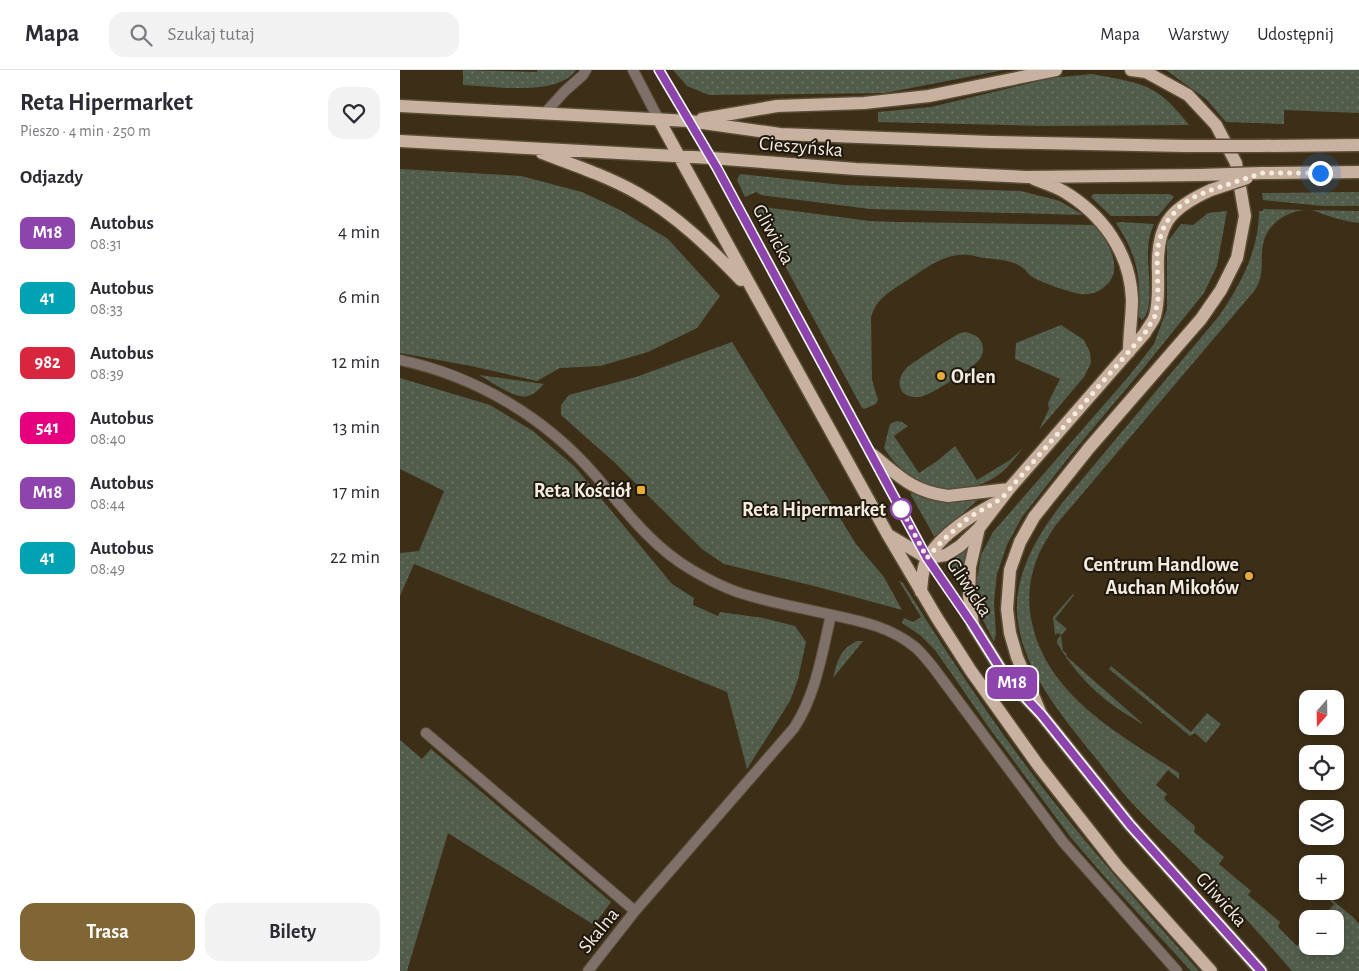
<!DOCTYPE html>
<html lang="pl">
<head>
<meta charset="utf-8">
<style>
	:root { --surface:#fff; --page:#f2f2f3; --text:#2b2b33; --muted:#7c7c81; --line:#e1e1e2; --accent:#806535 }
	body { margin:0; font-family:"Alegreya Sans",sans-serif; background:var(--page); color:var(--text); height:100vh; display:flex; flex-direction:column; font-size:19px; white-space:nowrap }
	* { box-sizing:border-box; margin:0 }
	p { font-size:16px; color:var(--muted) }
	.icon { flex:none; width:28px; height:28px; fill:none; stroke:currentColor; stroke-width:2; stroke-linecap:round; stroke-linejoin:round }
	.map { position:relative; flex:1; overflow:hidden }
	.sheet { display:flex; flex-direction:column; background:var(--surface); width:400px }
	.sheet>* { flex:none }
	.badge { padding:0 10px; border-radius:8px; font-size:18px; line-height:32px }
	.needle { width:32px; rotate:200deg }
	.controls { position:absolute; left:899px; top:620px; display:grid; gap:10px }
	.controls a { display:grid; place-items:center; width:45px; height:45px; border-radius:10px; background:var(--surface); box-shadow:0 2px 8px #0003; font-size:25px }
	.you { position:absolute; width:25px; height:25px; margin:-12px; border:4px solid #fff; border-radius:50%; background:#1a73e8; box-shadow:0 0 0 8px #1a73e833 }
	.map>.badge { position:absolute; translate:-50% -50%; box-shadow:0 0 0 2px #fff }
	h2 { padding:0 20px; font-size:19px; line-height:45px }
	.round { display:grid; place-items:center; flex:none; width:52px; height:52px; border-radius:15px; background:var(--page) }
	.headline { display:flex; align-items:center; justify-content:space-between; height:85px; padding:0 20px }
	h1 { font-size:24px; font-weight:700; line-height:38px }
	.button { display:flex; gap:10px; margin-top:auto; padding:10px 20px }
	.button a { flex:1; height:58px; border-radius:15px; background:var(--accent); color:#fff; font-size:20px; font-weight:700; line-height:58px; text-align:center }
	.button a+a { background:var(--page); color:var(--text) }
	ul { padding:0; list-style:none }
	li { display:flex; align-items:center; gap:15px; height:65px; padding:0 20px }
	li div { flex:1 }
	li b { display:block; font-size:19px }
	li em { font-style:normal }
	li .badge { min-width:55px; font-weight:700; text-align:center }
	header { display:flex; align-items:center; gap:30px; box-sizing:border-box; height:70px; padding:0 25px; background:var(--surface); border-bottom:1px solid var(--line) }
	header strong { font-size:24px }
	nav { display:flex; gap:28px; margin-inline-start:auto; font-size:18px }
	.search { width:350px; height:45px; background:var(--page); display:flex; align-items:center; gap:12px; box-sizing:border-box; padding:0 18px; border-radius:15px; color:var(--muted); font-size:19px }
	main { display:flex; flex:1; min-height:0 }
	.map>svg:first-child { display:block }
</style>
</head>
<body>
<header>
<strong>Mapa</strong>
<div class="search"><svg class="icon" aria-label="search" viewBox="0 0 24 24"><circle cx="10" cy="10" r="6"/><path d="M15 15l6 6"/></svg>Szukaj tutaj</div>
<nav><a>Mapa</a><a>Warstwy</a><a>Udostępnij</a></nav>
</header>
<main>
<section class="sheet">
<div class="headline"><div><h1>Reta Hipermarket</h1><p>Pieszo · 4 min · 250 m</p></div><a class="round"><svg class="icon" aria-label="heart" viewBox="0 0 24 24"><path d="M12 20l-8-8c-3-5 5-10 8-4 3-6 11-1 8 4z"/></svg></a></div>
<h2>Odjazdy</h2>
<ul>
<li><span class="badge" style="background:#8e44ad;color:#fff">M18</span><div><b>Autobus</b><p>08:31</p></div><em>4 min</em></li>
<li><span class="badge" style="background:#00a3b4;color:#fff">41</span><div><b>Autobus</b><p>08:33</p></div><em>6 min</em></li>
<li><span class="badge" style="background:#d7263d;color:#fff">982</span><div><b>Autobus</b><p>08:39</p></div><em>12 min</em></li>
<li><span class="badge" style="background:#e6007e;color:#fff">541</span><div><b>Autobus</b><p>08:40</p></div><em>13 min</em></li>
<li><span class="badge" style="background:#8e44ad;color:#fff">M18</span><div><b>Autobus</b><p>08:44</p></div><em>17 min</em></li>
<li><span class="badge" style="background:#00a3b4;color:#fff">41</span><div><b>Autobus</b><p>08:49</p></div><em>22 min</em></li>
</ul>
<div class="button"><a>Trasa</a><a>Bilety</a></div>
</section>
<div class="map">
<svg width="959" height="901" viewBox="0 0 959 901">
	<defs>
		<pattern id="grass-dots" width="8" height="8" patternUnits="userSpaceOnUse" patternTransform="scale(1.25)"><rect width="8" height="8" fill="#515c4a"/><path d="M2 2h.1M6 6h.1" fill="none" stroke="#6b7464" stroke-width="1.8" stroke-linecap="round"/></pattern>
	</defs>
	<rect width="100%" height="100%" fill="#3d2f17"/>
	<path fill="url(#grass-dots)" d="M63 0 137 2V0H176C158 27 93 16 63 15Z
		M273 0H604L485 23 309 25 287 16Z
		M766 0H959V43L884 40V54L826 52 806 29Z
		M692 4C712 8 739 11 756 22 769 30 780 44 789 55L645 56 478 52V42L531 37 651 8Z
		M0 99 121 106 182 122 220 140 268 169 320 226 297 258 248 282 200 296 160 298 137 311 71 296 0 283Z
		M340 104 443 115 621 121 660 131 683 145 470 139 361 125 356 122 345 127 337 110Z
		M959 122V136H923L863 130 862 123Z
		M693 124H769L772 125 774 127 758 146H711L693 129 691 127Z
		M356 136 470 151 497 152 694 155C709 171 726 202 703 218 697 223 689 225 681 224 672 223 639 212 631 206 628 204 626 200 623 198 613 190 596 189 583 188 578 187 573 185 568 185 545 182 525 199 506 211 491 221 475 229 471 248L472 310 478 330 476 334 464 339 462 338 364 157 352 139Z
		M863 139 959 141V153C950 152 941 150 932 147 925 145 917 141 910 140 889 139 867 153 863 174 860 190 865 205 855 220L655 456C649 466 642 476 638 486 629 508 627 530 632 553 648 627 721 665 779 703V709L768 700 756 715 767 724 764 728 766 731 795 756 794 762 824 787 819 794 851 821 848 825 880 852 878 857 897 876 907 864 908 876H935V849H921L934 834 924 825 925 824 954 848 959 854V901H892C863 868 834 835 803 803 779 778 753 756 730 731 718 717 706 701 694 686 662 646 619 596 617 541 616 500 639 463 663 432L819 246C841 214 859 180 859 141H863Z
		M827 141 817 196 804 223 742 300 673 382 622 447 607 475 597 504 594 532 596 564 594 572 582 548 578 529 577 510 581 485 593 462 729 306 754 274 767 239V172L781 154 793 155 808 143Z
		M720 152 754 154C750 163 748 172 748 181 747 196 755 241 742 250L738 246C742 208 737 185 716 153Z
		M661 255 684 270 690 282 691 293 684 307 639 360 649 339 648 333 660 309 615 289 616 273Z
		M565 262C575 264 582 268 583 278 583 283 581 289 577 292 570 300 528 327 519 327 496 329 494 307 510 295 525 284 542 274 558 264Z
		M332 272 456 474 484 507 502 540 418 517 324 494 302 479 213 391 161 345V335L169 325 236 307Z
		M79 305 144 314C139 319 135 324 128 326 116 330 90 311 79 305Z
		M0 308 90 335 133 361 175 397 272 514 294 528 293 535 318 546 320 542 363 548 395 556 406 572 398 609 390 631 347 699 327 622 14 494 0 526V483L19 481 44 421 0 399Z
		M497 351 502 352 508 356 494 366 519 403 537 391 555 376 577 410 610 390 623 378C615 388 606 401 594 408 553 431 509 418 484 378L490 354Z
		M513 422C527 429 540 433 555 432 563 432 571 429 579 429L536 467 534 466 511 425V423Z
		M565 481 568 482 564 496 563 511 559 512C547 491 544 494 565 481Z
		M499 511 503 513C543 577 585 641 630 701 683 771 741 836 799 901H791L712 815 672 769 590 659 535 580 520 565 502 553 504 548 513 552 521 547Z
		M673 524 674 525 655 549 667 559 661 565 663 581 667 584 666 586 742 653V654C730 646 717 639 706 630 686 614 670 595 657 573V570L661 565 658 563 655 565 653 547Z
		M457 571H463L433 608C438 590 439 580 457 571Z
		M711 596 791 662 807 643 821 654 806 673 795 663 790 666 709 599Z
		M0 670 22 689 31 679 211 832 194 855 48 763 7 901H0Z"/>
	<g fill="none" stroke-linecap="round" stroke-linejoin="round">
		<defs>
			<path id="minor" d="M0 290C75 306 145 347 195 405 224 439 253 478 292 500 309 510 328 520 347 525 373 533 401 538 428 544 460 551 489 556 515 577 522 583 527 590 533 597L663 772 777 901
				M26 663 235 841
				M188 901 235 841 394 658C416 625 422 583 431 545"/>
			<path id="tertiary" d="M233 0 259 50
				M259 0 317 98 527 488 572 553
				M144 44 165 21 183 5 186 0"/>
			<path id="primary" d="M0 36 289 51 380 64 591 72 785 76
				M302 49 377 36 464 33 529 26 656 0
				M259 50 488 465 537 548 571 601 638 695 718 797 811 901
				M0 71 311 88 456 99 627 107 800 105
				M859 76 959 75
				M142 83C174 95 207 106 237 123 276 145 310 178 341 210
				M862 103 959 102
				M634 109C644 113 654 116 663 121 702 144 730 182 732 229 732 245 729 265 729 282
				M473 385C499 406 513 422 548 426L609 419
				M579 458 570 497 569 526 573 555 605 606 641 644 730 755 861 901
				M490 466 527 488 546 485 560 476 579 458 609 419 745 263C748 257 753 252 755 246 759 233 758 217 758 203 756 156 768 139 811 120
				M521 522C522 511 522 497 528 487 543 463 571 446 595 433
				M641 644 617 587 610 563 607 539 610 500 620 472 634 447 689 378 801 249 821 220 837 188 845 146 836 93 816 55 788 25 746 2 731 0"/>
		</defs>
		<use href="#minor" stroke="#5a4d37" stroke-width="12"/>
		<use href="#tertiary" stroke="#5a4d37" stroke-width="12"/>
		<use href="#primary" stroke="#5a4d37" stroke-width="15"/>
		<use href="#minor" stroke="#7d7169" stroke-width="10"/>
		<use href="#tertiary" stroke="#7d7169" stroke-width="10"/>
		<use href="#primary" stroke="#c9b1a0" stroke-width="12"/>
		<defs>
			<path id="primary-bridge" d="M785 76H859
				M800 105 862 103
				M811 120 847 108"/>
		</defs>
		<use href="#primary-bridge" stroke="#5a4d37" stroke-width="15" stroke-linecap="butt"/>
		<use href="#primary-bridge" stroke="#c9b1a0" stroke-width="12"/>
	</g>
	<g fill="none" stroke-linecap="round" stroke-linejoin="round">
		<defs>
			<path id="line" d="M259 0 317 98 527 488 573 555 605 606 641 644 730 755 861 901"/>
		</defs>
		<use href="#line" stroke="#fff" stroke-width="11"/>
		<use href="#line" stroke="#8e44ad" stroke-width="8"/>
		<path stroke="#f5ecdd" stroke-width="5" stroke-dasharray="0 9" d="M501 439 500 436 527 488 543 470 568 448 601 429 745 263 755 246 758 229 757 180 762 161 768 150 780 136 792 128 811 120 862 103H920"/>
	</g>
	<g fill="#e7ac37" stroke="#1f180e" stroke-width="2">
		<circle cx="541" cy="306" r="5"/>
		<rect x="236" y="415" width="10" height="10" rx="2.5"/>
		<circle cx="849" cy="506" r="5"/>
	</g>
	<circle fill="#fff" stroke="#8e44ad" stroke-width="2.5" cx="501" cy="439" r="10"/>
	<g text-anchor="middle" stroke-width="4" stroke-linejoin="round" paint-order="stroke">
		<g font-size="20" fill="#f5ecdd" stroke="#1f180e">
			<text transform="translate(401 76) rotate(5)" y="7">Cieszyńska</text>
			<text transform="translate(374 164) rotate(61)" y="7">Gliwicka</text>
			<text transform="translate(570 517) rotate(56)" y="7">Gliwicka</text>
			<text transform="translate(822 829) rotate(48)" y="7">Gliwicka</text>
			<text transform="translate(198 860) rotate(-51)" y="7">Skalna</text>
		</g>
		<g font-size="20" font-weight="bold" fill="#f5ecdd" stroke="#1f180e" text-anchor="end">
			<text x="551" y="313" text-anchor="start">Orlen</text>
			<text x="231" y="427">Reta Kościół</text>
			<text x="839" y="501">Centrum Handlowe<tspan x="839" dy="23">Auchan Mikołów</tspan></text>
		</g>
		<g font-size="20" font-weight="bold" fill="#f5ecdd" stroke="#1f180e" text-anchor="end">
			<text x="486" y="446">Reta Hipermarket</text>
		</g>
	</g>
</svg>
<div class="controls">
<a><svg class="needle" viewBox="-14 -14 28 28"><path d="M0-13l5 13h-10z" fill="#e53935"/><path d="M0 13l5-13h-10z" fill="#7c7c81"/></svg></a>
<a><svg class="icon" aria-label="locate" viewBox="0 0 24 24"><circle cx="12" cy="12" r="6"/><path d="M12 2v4M12 18v4M2 12h4M18 12h4"/></svg></a>
<a><svg class="icon" aria-label="layers" viewBox="0 0 24 24"><path d="M12 4l9 5-9 5-9-5zM3 14l9 5 9-5"/></svg></a>
<a>+</a>
<a>−</a>
</div>
<div class="you" style="left:920px;top:103px"></div>
<b class="badge" style="left:612px;top:613px;background:#8e44ad;color:#fff">M18</b>
</div>
</main>
</body>
</html>
